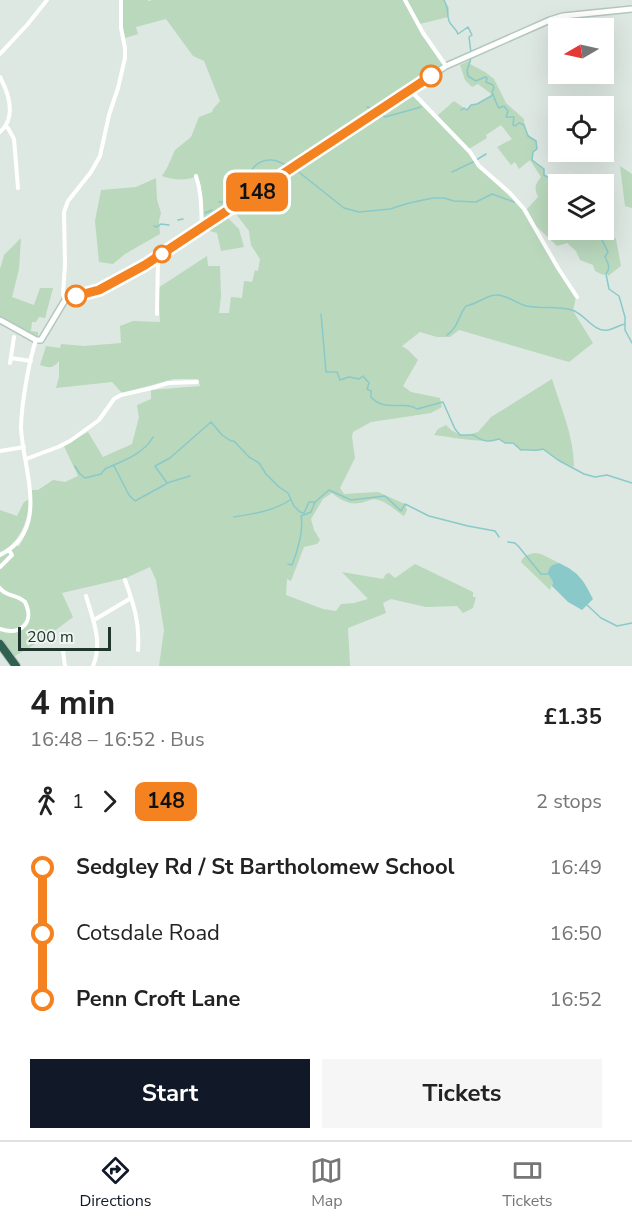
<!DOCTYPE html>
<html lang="en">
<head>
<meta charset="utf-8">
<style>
	:root { --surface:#fff; --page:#f6f6f6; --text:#222; --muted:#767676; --line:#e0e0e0; --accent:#111827 }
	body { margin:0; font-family:"Nunito Sans",sans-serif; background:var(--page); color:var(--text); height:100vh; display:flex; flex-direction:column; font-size:22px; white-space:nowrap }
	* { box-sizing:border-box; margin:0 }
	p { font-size:20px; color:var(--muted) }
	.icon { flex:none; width:33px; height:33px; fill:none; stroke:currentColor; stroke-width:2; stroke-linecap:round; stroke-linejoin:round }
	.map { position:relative; height:666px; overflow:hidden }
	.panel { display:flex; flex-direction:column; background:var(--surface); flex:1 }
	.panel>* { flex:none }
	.badge { padding:0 12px; border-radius:9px; font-size:21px; line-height:39px }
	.needle { width:39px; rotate:261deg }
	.controls { position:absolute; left:548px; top:18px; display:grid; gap:12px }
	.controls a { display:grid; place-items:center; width:66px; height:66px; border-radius:0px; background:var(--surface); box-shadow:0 6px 24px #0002; font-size:30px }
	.scale { position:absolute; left:18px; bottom:15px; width:93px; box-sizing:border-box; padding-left:6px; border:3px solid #21362e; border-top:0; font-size:16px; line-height:21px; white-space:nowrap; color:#21362e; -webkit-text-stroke:4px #eef5f1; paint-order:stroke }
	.map>.badge { position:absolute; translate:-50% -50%; box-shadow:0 0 0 3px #fff }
	.legs { display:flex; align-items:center; gap:9px; height:66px; padding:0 30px; font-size:20px }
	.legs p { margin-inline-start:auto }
	.summary { display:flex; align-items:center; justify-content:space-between; height:102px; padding:0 30px }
	h1 { font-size:33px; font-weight:700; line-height:45px }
	.action { display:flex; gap:12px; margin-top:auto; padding:12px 30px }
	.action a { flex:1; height:69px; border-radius:0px; background:var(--accent); color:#fff; font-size:24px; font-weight:700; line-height:69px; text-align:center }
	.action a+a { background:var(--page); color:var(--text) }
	ul { padding:0 30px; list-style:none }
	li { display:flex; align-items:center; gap:21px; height:66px; font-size:22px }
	li i { display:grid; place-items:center; width:9px; height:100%; margin:0 8px; background:currentColor }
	li i::after { content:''; width:15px; height:15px; margin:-8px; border:4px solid; border-radius:50%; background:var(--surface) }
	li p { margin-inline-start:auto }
	li:first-child i { background:linear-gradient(#0000 50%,currentColor 0) }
	li:last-child i { background:linear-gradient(currentColor 50%,#0000 0) }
	.tabs { display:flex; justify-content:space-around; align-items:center; height:84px; border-top:2px solid var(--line); background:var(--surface); font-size:16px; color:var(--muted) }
	.tabs a { display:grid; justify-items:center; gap:3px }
	.tabs .on { color:var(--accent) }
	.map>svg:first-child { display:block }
</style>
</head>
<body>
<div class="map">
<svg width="632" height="666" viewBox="0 0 632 666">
	<rect width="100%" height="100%" fill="#dee8e2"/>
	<path fill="#b9d8bc" d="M122 0H148V1L153 0H403L423 36 444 66 289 168 238 199 203 224V201L197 176C188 181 172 180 162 176L167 168 175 150 191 137 199 117 212 112 213 109 220 101 204 61 193 56 166 19 136 27 138 34 125 38 123 29Z
		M407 0H444L449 8 448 17 420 24Z
		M471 60 470 64 485 72 494 79 506 103 524 119C525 129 526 135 536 141L537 149 533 152 532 160 544 169V175L551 179V186L565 177 570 184H558V230L603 229 616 239 621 266 608 276 607 273 603 275 595 271 593 265 580 260 576 251 567 243 557 246 536 226 527 209 538 197C534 188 535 184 541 177L530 160 519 169 515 162 511 165 497 147 512 139 501 125 486 135 487 138 469 149 437 116 454 101 467 110 471 105 477 104 491 96 490 93 478 84 472 87 465 80 460 65Z
		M409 92 467 151 477 166 523 209 576 297 573 311 593 343 569 362 459 330 450 337H437L420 332 402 346 408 350 418 360 403 386 411 392 440 398 442 407 431 413 371 422 353 432 352 437 355 458 340 488 344 494 378 492 405 504 407 510 404 516C396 511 387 502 378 500 373 498 369 501 364 502 351 506 342 501 332 493L323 499 311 519 314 530 320 540 317 544 304 547 291 581 287 579 286 595 323 609 336 611 341 604 354 603 368 599 342 572 383 579 386 574 389 573 395 578 415 564 473 592V597H476L473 608 463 613 457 606 426 607 391 599 383 603 386 613 348 628 350 666H159L164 630 156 580 150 567 126 578 62 593 73 617 44 639 13 657 0 639V556L16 546H19C30 530 32 509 32 490H38L53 480 65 482 78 476 64 446 88 432 103 457 132 444 139 417 137 406V405L151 399V390L200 386 198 379H174L122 393 112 382 56 388 59 377V361C52 369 50 368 40 365L46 346 60 348 61 344 84 346 121 343 120 326 133 321 160 322 158 288 207 256 208 266H220L221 296 219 313H229L231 297 242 298 244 281 252 282 255 270 258 271 260 259 251 245 249 231 233 210Z
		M620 166 632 174V208L625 206Z
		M156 178 157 200 161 213 159 221 160 234 125 254 113 264 99 262 95 221 101 190 136 187Z
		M225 215 239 229 244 247 221 251 217 233 203 229Z
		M21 238 19 269 12 297 34 305 40 288H53L45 318 39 317 36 322H32L31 331 38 332V338L0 318V269L4 255Z
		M552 379C561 408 574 437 574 467L558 460 543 449C534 452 530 449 521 450L513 443H505L499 439C481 444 453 437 434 435L438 429 446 425 451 430 460 435H467L478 432 491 417Z
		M29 499C29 520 20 543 0 552V510L17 516 24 502Z
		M535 553 541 554 559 563C552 564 548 567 548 574L553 582 550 590 521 562C523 556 528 554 535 553Z"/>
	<path fill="#8ac9c9" d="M559 563C579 572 584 581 593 599L582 610 568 602 552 586 553 582 548 574C548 567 552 564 559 563Z"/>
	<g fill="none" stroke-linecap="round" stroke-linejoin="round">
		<path stroke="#8ac9c9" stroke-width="1.5" d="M444 0C450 11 446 11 449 21 451 26 456 28 458 34L468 27 472 35 469 37 471 53
			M471 58 467 71 468 76 476 81 485 77 487 78 486 82 493 85 494 88 492 92C495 98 496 104 499 108L504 106 508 111 506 117H514L513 125 515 126 519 123 524 125 528 136 536 141 537 149 533 152 532 160 544 169V175L551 179V192L558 198
			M367 107 375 109
			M461 110 464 108 467 110 471 105 477 104 493 95
			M379 112 385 117 421 107
			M295 169 344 208 359 212 390 209 409 203 433 198H444L454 201 476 202 492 194 514 202
			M452 172 473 162 486 154
			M219 202H227L241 195C245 181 252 158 272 160 277 160 285 165 291 167
			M205 213 212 210
			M178 220 183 219
			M154 226 157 227 161 224 169 225
			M585 230 590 236 599 234 608 252 605 257C608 263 611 268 606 274L609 289 619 296 625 317V330L632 343
			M321 314 326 372H337L340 380 349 377 359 379 363 376 369 383 367 389 371 391V397C385 413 404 400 417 409L443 402 455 429 460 435H474C482 442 489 442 499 439L505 443H513L521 450C529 449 535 452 543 449L558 460 584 474 595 477 607 475 632 483
			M447 335C458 328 458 316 466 306 477 304 487 295 496 295 505 294 516 303 526 306 541 309 558 306 572 310 585 314 594 333 608 330 614 329 619 325 625 324
			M75 466 80 474 85 478 101 474 105 469C122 461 144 454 153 437
			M114 466 129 495 135 501 166 484
			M190 476 167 483 155 466 170 458 211 422 222 435 231 441H234L249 457 259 463 266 474 279 487 288 493 294 506 300 512 304 513 309 502H314
			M234 517C252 514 274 511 290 500
			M508 542 515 543 519 547 541 574H548
			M288 564 292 565C297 553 304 529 301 516L311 512 315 502 329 490 351 500 385 496 401 511 405 504 429 516 468 526 495 531 499 537
			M587 605 601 618 617 626 632 623"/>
		<defs>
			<path id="secondary" d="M0 320 36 340H41L65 300 99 289 145 265 446 66 550 20 563 16 632 9"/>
			<path id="highway" d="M0 644 16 666"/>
		</defs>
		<use href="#secondary" stroke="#b3c7bc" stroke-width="8"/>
		<use href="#highway" stroke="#bcc3c0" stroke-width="10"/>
		<path stroke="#fff" stroke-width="4" d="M405 0 423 33 446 66
			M0 54 27 25 47 0
			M0 77C9 94 17 117 0 132
			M410 90 470 152 479 166 510 193 524 209 558 268 577 297
			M5 126 8 128 14 139 18 188
			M196 176C202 193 201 210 202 228
			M65 300 63 294 65 265 64 212 68 201 91 172 100 156 109 115 118 88 125 58V48L121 28V0
			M157 314 158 257
			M11 358 31 361
			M10 363 14 337
			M0 451 24 447
			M26 459 58 447 70 441 99 420 114 399 121 395 152 388 168 383 197 382
			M0 555C51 530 23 470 21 428 21 407 29 360 36 340
			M0 567 12 555 9 550
			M125 580C134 605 140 623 138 650
			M0 588C6 597 17 594 25 602 35 622 21 636 0 629
			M86 596C93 620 103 642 93 666
			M94 620 131 598
			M63 651 65 666"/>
		<use href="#secondary" stroke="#fff" stroke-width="5"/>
		<use href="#highway" stroke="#30604f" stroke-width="8"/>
	</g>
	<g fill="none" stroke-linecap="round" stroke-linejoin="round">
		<defs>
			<path id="line-1" d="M76 296 99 290 145 265 431 76"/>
		</defs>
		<use href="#line-1" stroke="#fff" stroke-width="14"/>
		<use href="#line-1" stroke="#f58220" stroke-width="9"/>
	</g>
	<g fill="#fff" stroke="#f58220" stroke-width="3">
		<circle cx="431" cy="76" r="10"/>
		<circle cx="162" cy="254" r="8"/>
		<circle cx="76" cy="296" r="10"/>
	</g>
</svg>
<div class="controls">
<a><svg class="needle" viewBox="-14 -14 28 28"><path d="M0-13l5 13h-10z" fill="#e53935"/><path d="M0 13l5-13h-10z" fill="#767676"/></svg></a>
<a><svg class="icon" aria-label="locate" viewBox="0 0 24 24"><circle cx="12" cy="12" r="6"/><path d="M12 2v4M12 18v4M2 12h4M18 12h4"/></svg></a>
<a><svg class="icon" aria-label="layers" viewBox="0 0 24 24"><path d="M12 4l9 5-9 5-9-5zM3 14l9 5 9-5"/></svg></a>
</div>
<div class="scale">200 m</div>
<b class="badge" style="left:257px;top:192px;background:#f58220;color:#111">148</b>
</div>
<section class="panel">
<div class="summary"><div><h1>4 min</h1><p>16:48 – 16:52 · Bus</p></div><b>£1.35</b></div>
<div class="legs"><svg class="icon" aria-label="walk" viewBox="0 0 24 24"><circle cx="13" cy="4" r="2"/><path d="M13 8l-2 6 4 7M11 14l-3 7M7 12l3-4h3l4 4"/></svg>1<svg class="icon" aria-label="forward" viewBox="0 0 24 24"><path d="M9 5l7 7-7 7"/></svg><b class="badge" style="background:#f58220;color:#111">148</b><p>2 stops</p></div>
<ul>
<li><i style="color:#f58220"></i><b>Sedgley Rd / St Bartholomew School</b><p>16:49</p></li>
<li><i style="color:#f58220"></i><span>Cotsdale Road</span><p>16:50</p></li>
<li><i style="color:#f58220"></i><b>Penn Croft Lane</b><p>16:52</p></li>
</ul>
<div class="action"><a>Start</a><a>Tickets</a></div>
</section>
<nav class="tabs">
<a class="on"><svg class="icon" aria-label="directions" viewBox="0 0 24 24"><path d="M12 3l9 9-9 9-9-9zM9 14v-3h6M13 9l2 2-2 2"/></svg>Directions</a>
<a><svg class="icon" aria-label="map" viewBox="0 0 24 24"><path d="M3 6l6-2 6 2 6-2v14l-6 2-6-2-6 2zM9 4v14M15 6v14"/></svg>Map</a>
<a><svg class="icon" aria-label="tickets" viewBox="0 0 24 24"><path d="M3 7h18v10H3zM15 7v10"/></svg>Tickets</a>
</nav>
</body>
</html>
